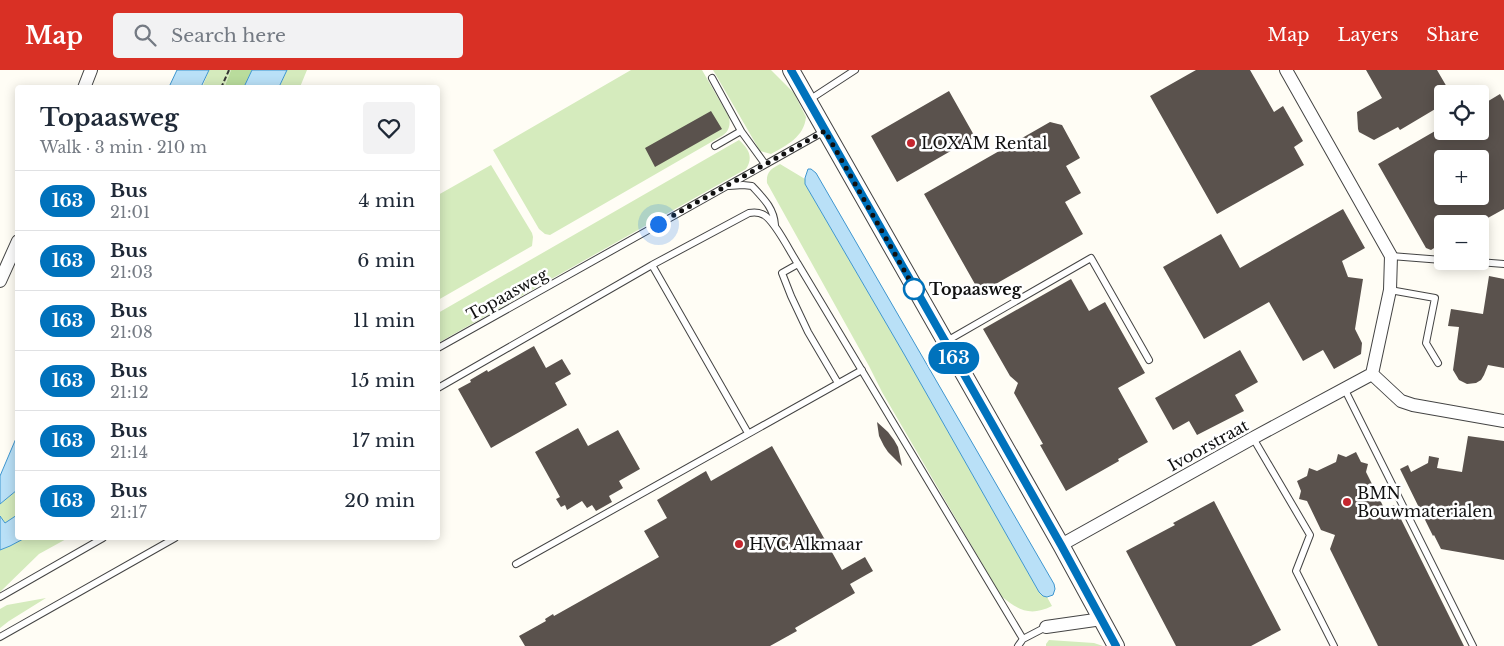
<!DOCTYPE html>
<html lang="en">
<head>
<meta charset="utf-8">
<style>
	:root { --surface:#fff; --page:#f2f2f3; --text:#1f2937; --muted:#747a83; --line:#e0e1e3; --accent:#d93025 }
	body { margin:0; font-family:"Libre Baskerville",serif; background:var(--page); color:var(--text); height:100vh; display:flex; flex-direction:column; font-size:19px; white-space:nowrap }
	* { box-sizing:border-box; margin:0 }
	p { font-size:16px; color:var(--muted) }
	.icon { flex:none; width:28px; height:28px; fill:none; stroke:currentColor; stroke-width:2; stroke-linecap:round; stroke-linejoin:round }
	.map { position:relative; flex:1; overflow:hidden }
	.side { position:absolute; left:15px; top:15px; width:425px; height:455px; display:flex; flex-direction:column; background:var(--surface); border-radius:5px; box-shadow:0 2px 12px #0003 }
	.side>* { flex:none }
	.badge { padding:0 10px; border-radius:16px; font-size:18px; line-height:32px }
	.controls { position:absolute; left:1434px; top:15px; display:grid; gap:10px }
	.controls a { display:grid; place-items:center; width:55px; height:55px; border-radius:5px; background:var(--surface); box-shadow:0 2px 12px #0003; font-size:25px }
	.you { position:absolute; width:25px; height:25px; margin:-12px; border:4px solid #fff; border-radius:50%; background:#1a73e8; box-shadow:0 0 0 8px #1a73e833 }
	.map>.badge { position:absolute; translate:-50% -50%; box-shadow:0 0 0 2px #fff }
	.round { display:grid; place-items:center; flex:none; width:52px; height:52px; border-radius:5px; background:var(--page) }
	.headline { display:flex; align-items:center; justify-content:space-between; height:85px; padding:0 25px }
	h1 { font-size:24px; font-weight:700; line-height:38px }
	ul { padding:0; list-style:none }
	li { display:flex; align-items:center; gap:15px; height:60px; padding:0 25px; border-top:1px solid var(--line) }
	li div { flex:1 }
	li b { display:block; font-size:19px }
	li em { font-style:normal }
	li .badge { min-width:55px; font-weight:700; text-align:center }
	header { display:flex; align-items:center; gap:30px; box-sizing:border-box; height:70px; padding:0 25px; background:var(--accent); color:#fff }
	header strong { font-size:24px }
	nav { display:flex; gap:28px; margin-inline-start:auto; font-size:18px }
	.search { width:350px; height:45px; background:var(--page); display:flex; align-items:center; gap:12px; box-sizing:border-box; padding:0 18px; border-radius:5px; color:var(--muted); font-size:19px }
	.map>svg:first-child { display:block }
</style>
</head>
<body>
<header>
<strong>Map</strong>
<div class="search"><svg class="icon" aria-label="search" viewBox="0 0 24 24"><circle cx="10" cy="10" r="6"/><path d="M15 15l6 6"/></svg>Search here</div>
<nav><a>Map</a><a>Layers</a><a>Share</a></nav>
</header>
<div class="map">
<svg width="1504" height="576" viewBox="0 0 1504 576">
	<rect width="100%" height="100%" fill="#fffdf5"/>
	<path fill="#d5ebbd" d="M209 0H231L224 17 202 18Z
		M287 0H307L300 17 279 18Z
		M631 0H702L729 47C731 56 728 63 720 67L550 165 545 164 539 159 493 80Z
		M713 0H771L794 23 806 47C804 67 787 75 771 84L760 81Z
		M739 70C748 78 754 87 746 99L438 273V243Z
		M780 94 805 109V114L904 284 1039 522 1043 526 1047 527 1052 536C1030 547 1018 540 1001 526L882 322 869 296 767 113C766 102 771 99 780 94Z
		M491 95 532 163 533 167 532 176 438 230V125Z
		M17 420V445L5 453 0 446V434Z
		M25 468H68L39 484 0 522V480L10 476Z
		M46 528 9 551 0 558V539L7 535Z
		M1049 570 1094 573 1103 576H1046V574Z"/>
	<path fill="#b9dc9c" d="M231 0H252L244 17 224 18Z"/>
	<path fill="#b9e0f7" stroke="#3f96cf" d="M177 0H209L201 17H169Z
		M252 0H287L279 17H244Z
		M808 99H811L816 103 1054 514 1055 519 1053 525 1047 527 1043 526 1039 522 904 284 805 114V108Z
		M17 366V420L0 434V406Z
		M17 445 18 468H25L10 476 0 480V446L5 453Z"/>
	<path fill="#5a524d" fill-rule="evenodd" d="M1196 0H1250L1274 42 1283 36 1303 71 1294 77 1304 95 1217 144 1150 26Z
		M1366 0H1437L1451 24H1442V35L1400 60 1398 57 1374 70 1359 62 1358 59 1357 42 1382 28Z
		M949 21 975 67 897 112 871 66Z
		M1500 24 1504 31V139L1477 154H1442V173L1431 180 1426 178 1378 94 1442 57V61H1480V36ZM1442 89H1480V126H1442Z
		M711 41 722 59 655 97 645 78Z
		M1050 52 1062 55 1080 88 1066 96 1081 123 1065 132 1083 164 980 223 924 124Z
		M1343 139 1365 178 1342 191 1348 207 1363 209 1355 259 1362 273 1361 284 1334 299 1323 280 1303 291 1269 232 1204 269 1163 197 1221 164 1240 198Z
		M1489 206 1504 209V298L1488 295 1484 305 1481 310 1476 313 1467 314 1459 310 1453 300 1459 257 1448 256 1451 239 1483 244Z
		M1071 209 1089 241 1105 232 1145 303 1118 318 1148 372 1118 389 1119 391 1066 421 1040 375 1043 374 1014 323 1018 313 1010 306 983 259Z
		M534 276 546 298 562 289 571 304 555 313 567 335 491 378 458 319 471 312 470 310 487 300 488 302Z
		M1240 280 1258 312 1235 325 1244 341 1197 365 1189 351 1173 360 1155 328Z
		M877 352 888 362 894 370 898 377 902 396 888 382 884 376 879 366Z
		M578 358 588 376 618 360 640 399 619 411 623 418 609 426 612 432 596 441 592 435 587 438 582 431 567 440 565 435 561 437 556 429 560 427 535 382Z
		M1468 366 1504 371V490L1441 479 1434 465 1433 466 1400 399 1408 395 1411 402 1428 393 1429 386 1439 388 1437 398 1462 402Z
		M772 376 842 500 865 487 873 501 850 514 855 523 795 558 797 561 770 576H525L519 566 546 551 545 549 553 544 554 546 659 487 644 461 667 448 657 430 706 401 711 411Z
		M1356 382 1361 392 1368 394 1366 402 1385 440 1394 435 1464 576H1378L1330 479 1335 465 1321 460 1307 431 1299 429 1301 421 1297 411 1307 406 1309 398 1317 401 1336 392 1338 384 1346 387Z
		M1214 431 1281 560 1251 576H1176L1126 481 1175 455 1173 453Z"/>
	<g fill="none" stroke-linecap="round" stroke-linejoin="round">
		<defs>
			<path id="service" d="M712 8 741 61
				M809 30 855 0
				M715 76 741 61 765 94
				M729 116 743 115 752 116C763 128 774 138 775 155
				M1391 186 1442 190
				M1466 191 1504 194
				M798 194 782 203 791 226 808 262 838 313
				M652 195 748 363
				M1390 220 1435 228 1426 273 1438 293
				M945 272 1091 188 1149 290
				M438 278 825 61
				M438 318 652 195 749 143C754 142 759 142 764 145 775 151 790 182 798 194L1023 569
				M1344 318 1473 576
				M1253 368 1310 465 1296 501 1334 576
				M516 494 862 300
				M0 527 103 468
				M0 567 175 468
				M1018 576 1023 569 1046 557"/>
			<path id="minor" d="M1286 0 1391 186 1390 220 1372 304
				M84 18 91 0
				M0 211 18 171
				M1372 304 1401 331 1413 335 1504 351
				M1061 475 1253 368 1372 304
				M1046 557 1102 549"/>
			<path id="tertiary" d="M791 0 1061 475 1116 576"/>
		</defs>
		<use href="#service" stroke="#444" stroke-width="8"/>
		<use href="#minor" stroke="#444" stroke-width="14"/>
		<use href="#tertiary" stroke="#444" stroke-width="18"/>
		<path stroke="#333" stroke-width="2" stroke-dasharray="5 2.5" stroke-linecap="butt" d="M221 18 229 0"/>
		<use href="#service" stroke="#fff" stroke-width="6"/>
		<use href="#minor" stroke="#fff" stroke-width="12"/>
		<use href="#tertiary" stroke="#fff" stroke-width="16"/>
	</g>
	<g fill="none" stroke-linecap="round" stroke-linejoin="round">
		<defs>
			<path id="line" d="M791 0 1061 475 1116 576"/>
		</defs>
		<use href="#line" stroke="#fff" stroke-width="11"/>
		<use href="#line" stroke="#0072bc" stroke-width="8"/>
		<path stroke="#111" stroke-width="5" stroke-dasharray="0 9" d="M658 154 825 61 917 223 914 219"/>
	</g>
	<g fill="#c4262e" stroke="#fff" stroke-width="2">
		<circle cx="911" cy="73" r="5"/>
		<circle cx="1347" cy="432" r="5"/>
		<circle cx="739" cy="474" r="5"/>
	</g>
	<circle fill="#fff" stroke="#0072bc" stroke-width="2.5" cx="914" cy="219" r="10"/>
	<g text-anchor="middle" stroke-width="5" stroke-linejoin="round" paint-order="stroke">
		<g font-size="16" fill="#111" stroke="#fff" text-anchor="start">
			<text x="921" y="79">LOXAM Rental</text>
			<text x="1357" y="429">BMN<tspan x="1357" dy="18">Bouwmaterialen</tspan></text>
			<text x="749" y="480">HVC Alkmaar</text>
		</g>
		<g font-size="16" font-weight="bold" fill="#111" stroke="#fff" text-anchor="start">
			<text x="929" y="225">Topaasweg</text>
		</g>
		<g font-size="16" fill="#111" stroke="#fff">
			<text transform="translate(507 224) rotate(-29)" y="6">Topaasweg</text>
			<text transform="translate(1208 375) rotate(-29)" y="6">Ivoorstraat</text>
		</g>
	</g>
</svg>
<div class="controls">
<a><svg class="icon" aria-label="locate" viewBox="0 0 24 24"><circle cx="12" cy="12" r="6"/><path d="M12 2v4M12 18v4M2 12h4M18 12h4"/></svg></a>
<a>+</a>
<a>−</a>
</div>
<div class="you" style="left:658px;top:154px"></div>
<b class="badge" style="left:954px;top:288px;background:#0072bc;color:#fff">163</b>
<section class="side">
<div class="headline"><div><h1>Topaasweg</h1><p>Walk · 3 min · 210 m</p></div><a class="round"><svg class="icon" aria-label="heart" viewBox="0 0 24 24"><path d="M12 20l-8-8c-3-5 5-10 8-4 3-6 11-1 8 4z"/></svg></a></div>
<ul>
<li><span class="badge" style="background:#0072bc;color:#fff">163</span><div><b>Bus</b><p>21:01</p></div><em>4 min</em></li>
<li><span class="badge" style="background:#0072bc;color:#fff">163</span><div><b>Bus</b><p>21:03</p></div><em>6 min</em></li>
<li><span class="badge" style="background:#0072bc;color:#fff">163</span><div><b>Bus</b><p>21:08</p></div><em>11 min</em></li>
<li><span class="badge" style="background:#0072bc;color:#fff">163</span><div><b>Bus</b><p>21:12</p></div><em>15 min</em></li>
<li><span class="badge" style="background:#0072bc;color:#fff">163</span><div><b>Bus</b><p>21:14</p></div><em>17 min</em></li>
<li><span class="badge" style="background:#0072bc;color:#fff">163</span><div><b>Bus</b><p>21:17</p></div><em>20 min</em></li>
</ul>
</section>
</div>
</body>
</html>
